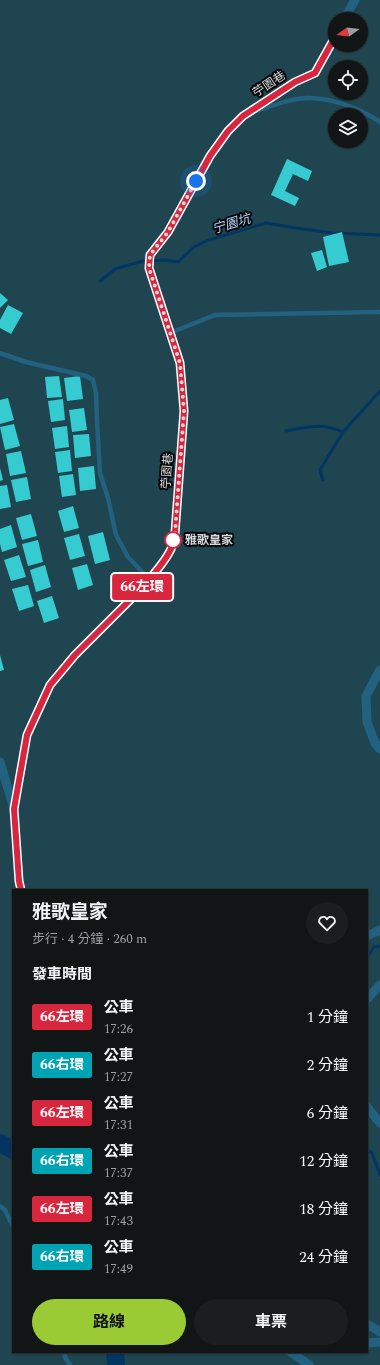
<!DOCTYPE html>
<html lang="zh-TW">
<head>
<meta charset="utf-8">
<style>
	:root { --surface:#111516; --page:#1a1e1f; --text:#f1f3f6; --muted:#9c9fa1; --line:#303435; --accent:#9acb34 }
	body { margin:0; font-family:Spectral,"Noto Sans TC",serif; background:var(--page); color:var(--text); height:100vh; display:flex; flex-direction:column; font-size:15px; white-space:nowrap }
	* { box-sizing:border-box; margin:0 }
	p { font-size:13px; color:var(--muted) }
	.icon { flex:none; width:22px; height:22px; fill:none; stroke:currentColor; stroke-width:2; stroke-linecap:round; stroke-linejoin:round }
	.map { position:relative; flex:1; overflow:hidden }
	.sheet { position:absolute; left:12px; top:889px; width:356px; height:464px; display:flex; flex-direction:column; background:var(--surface); border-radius:0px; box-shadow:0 1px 3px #0004,0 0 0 1px var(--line) }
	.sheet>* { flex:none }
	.badge { padding:0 8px; border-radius:3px; font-size:14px; line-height:26px }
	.needle { width:26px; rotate:255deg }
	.fabs { position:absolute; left:328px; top:12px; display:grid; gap:8px }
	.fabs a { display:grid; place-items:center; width:40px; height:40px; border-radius:50%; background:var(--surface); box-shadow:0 1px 3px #0004,0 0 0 1px var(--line); font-size:20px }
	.you { position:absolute; width:20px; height:20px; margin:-10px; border:3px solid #fff; border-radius:50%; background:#1a73e8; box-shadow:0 0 0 6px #1a73e833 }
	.map>.badge { position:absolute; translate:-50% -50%; box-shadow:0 0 0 2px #fff }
	h2 { padding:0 20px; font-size:15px; line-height:36px }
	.round { display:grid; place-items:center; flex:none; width:42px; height:42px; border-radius:21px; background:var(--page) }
	.head { display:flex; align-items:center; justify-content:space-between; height:68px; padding:0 20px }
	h1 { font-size:19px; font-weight:700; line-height:30px }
	.button { display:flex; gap:8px; margin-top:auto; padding:8px 20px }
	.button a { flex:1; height:46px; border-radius:24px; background:var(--accent); color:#111; font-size:16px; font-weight:700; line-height:46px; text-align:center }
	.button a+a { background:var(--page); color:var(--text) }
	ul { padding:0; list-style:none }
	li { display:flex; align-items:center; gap:12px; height:48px; padding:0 20px }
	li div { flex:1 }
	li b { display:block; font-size:15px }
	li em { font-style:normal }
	li .badge { min-width:44px; font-weight:700; text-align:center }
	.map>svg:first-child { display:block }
</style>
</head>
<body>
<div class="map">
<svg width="380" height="1365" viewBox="0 0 380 1365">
	<rect width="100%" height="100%" fill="#171c1d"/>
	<path fill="#1f4650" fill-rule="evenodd" d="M0 0H380V1365H0ZM335 19H361V45H335ZM335 67H361V93H335ZM335 115H361V141H335ZM13 890H367V1352H13Z"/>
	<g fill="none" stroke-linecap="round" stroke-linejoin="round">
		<path stroke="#033563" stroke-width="3" d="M100 281 115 269 143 261 165 260 178 262 194 247 206 241 266 223 296 228 333 233 380 235
			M286 431C308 427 322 422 343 432
			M323 480 320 470 343 432 380 391
			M367 958 374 947 380 946
			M367 1149 372 1153 380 1175"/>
		<path stroke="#033563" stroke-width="18" d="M0 1143 13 1150
			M115 1352 116 1365"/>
	</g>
	<path fill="#36cbd0" d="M334 72H335V84L329 79Z
		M287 159 312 171 308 181 293 174 285 191 299 198 295 206 271 195Z
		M342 232 349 262 329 266 323 237Z
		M322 250 327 267 317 271 311 253Z
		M0 293 8 300 0 308Z
		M8 305 23 313 11 334 0 328V320Z
		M59 376 62 397 47 398 45 377Z
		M80 376 83 399 67 401 64 378Z
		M8 398 14 420 0 424V400Z
		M63 399 65 420 51 422 48 401Z
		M84 408 87 430 72 432 69 410Z
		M14 424 20 446 5 450 0 427Z
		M67 426 69 447 55 449 52 428Z
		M89 434 91 456 75 458 73 435Z
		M70 450 72 471 58 473 55 452Z
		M21 451 26 473 10 476 6 454Z
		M94 466 96 489 80 491 78 468Z
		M0 468 3 480 0 481Z
		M73 474 76 495 62 497 59 476Z
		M27 477 31 499 16 502 11 480Z
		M7 485 11 507 0 509V486Z
		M73 506 79 528 64 532 58 511Z
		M31 514 37 536 22 540 16 518Z
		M11 525 17 547 2 552 0 544V529Z
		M103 532 110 560 95 564 88 536Z
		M79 534 85 556 70 560 64 538Z
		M38 540 43 562 28 566 22 544Z
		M19 555 26 577 11 581 4 560Z
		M87 564 93 585 78 590 72 568Z
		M45 565 51 587 36 592 30 570Z
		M28 585 34 606 19 611 12 589Z
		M52 596 59 618 44 623 37 601Z
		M0 655 4 670 0 671Z"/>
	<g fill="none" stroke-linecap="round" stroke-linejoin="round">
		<path stroke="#236181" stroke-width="4.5" d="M257 111C270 106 296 97 311 98 335 99 360 109 380 122
			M170 333 215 315 380 312
			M0 353 26 362 86 376 93 380 96 393 97 421 100 473 108 498 116 535 128 557 149 579
			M0 1206 5 1210 13 1227
			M64 1352 65 1357 70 1365"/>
		<path stroke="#236181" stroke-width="9" d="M344 19 355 0
			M380 670 366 696 367 722 375 743 380 749
			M0 762 14 809 19 881 21 890
			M14 809 27 735 50 685 75 655 140 590 149 579 165 559 172 548 175 533 184 411 180 363 149 268V255L168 232 210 156 228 131 243 116 295 82 315 73 335 37
			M367 936 380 930
			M367 999 380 985
			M367 1107 380 1123
			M367 1324 380 1332
			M367 1343 380 1342
			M291 1352 309 1365"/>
	</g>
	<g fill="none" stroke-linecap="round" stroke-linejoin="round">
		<defs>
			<path id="line" d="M21 890 19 881 14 809 27 735 50 685 75 655 140 590C151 577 164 564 171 549 173 544 174 538 175 533L184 411 180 363 149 268 150 255 168 232 210 156 228 131 243 116 295 82 315 73 335 37"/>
		</defs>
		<use href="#line" stroke="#fff" stroke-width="9"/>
		<use href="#line" stroke="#d7263d" stroke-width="6"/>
		<path stroke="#d5d9d9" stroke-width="4" stroke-dasharray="0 7.2" d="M173 540 175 533 184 411 180 363 149 268 150 255 168 232 196 181"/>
	</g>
	<circle fill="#fff" stroke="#d7263d" stroke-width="2" cx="173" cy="540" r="8"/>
	<g text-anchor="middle" stroke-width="4" stroke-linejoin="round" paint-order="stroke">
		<g font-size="12" fill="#d5d9d9" stroke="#050607">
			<text transform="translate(269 84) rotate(-33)" y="4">苧園巷</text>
			<text transform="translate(167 471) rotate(-86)" y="4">苧園巷</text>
		</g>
		<g font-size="12" font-weight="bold" fill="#d5d9d9" stroke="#050607" text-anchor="start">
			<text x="185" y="544">雅歌皇家</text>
		</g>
		<g font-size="13" font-style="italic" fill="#b3d2f6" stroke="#050607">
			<text transform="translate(231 223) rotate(-17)" y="5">宁園坑</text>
		</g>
	</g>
</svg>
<div class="fabs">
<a><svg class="needle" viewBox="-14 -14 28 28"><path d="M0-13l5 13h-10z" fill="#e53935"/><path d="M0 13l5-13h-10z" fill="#9c9fa1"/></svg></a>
<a><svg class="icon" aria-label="locate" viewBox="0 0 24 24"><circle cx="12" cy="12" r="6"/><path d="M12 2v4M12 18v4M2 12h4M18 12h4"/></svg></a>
<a><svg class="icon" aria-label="layers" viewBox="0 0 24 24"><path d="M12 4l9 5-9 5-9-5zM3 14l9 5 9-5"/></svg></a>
</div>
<div class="you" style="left:196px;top:181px"></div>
<b class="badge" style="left:142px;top:587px;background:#d7263d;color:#fff">66左環</b>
<section class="sheet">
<div class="head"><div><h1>雅歌皇家</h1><p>步行 · 4 分鐘 · 260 m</p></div><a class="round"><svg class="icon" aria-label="heart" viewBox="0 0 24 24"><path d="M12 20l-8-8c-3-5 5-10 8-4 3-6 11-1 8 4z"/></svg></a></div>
<h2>發車時間</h2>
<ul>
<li><span class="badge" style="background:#d7263d;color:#fff">66左環</span><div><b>公車</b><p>17:26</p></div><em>1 分鐘</em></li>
<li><span class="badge" style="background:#00a3b4;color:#fff">66右環</span><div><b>公車</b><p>17:27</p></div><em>2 分鐘</em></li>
<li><span class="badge" style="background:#d7263d;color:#fff">66左環</span><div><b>公車</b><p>17:31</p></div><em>6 分鐘</em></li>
<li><span class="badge" style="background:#00a3b4;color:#fff">66右環</span><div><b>公車</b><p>17:37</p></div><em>12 分鐘</em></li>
<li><span class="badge" style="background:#d7263d;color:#fff">66左環</span><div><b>公車</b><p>17:43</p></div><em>18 分鐘</em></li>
<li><span class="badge" style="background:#00a3b4;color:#fff">66右環</span><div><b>公車</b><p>17:49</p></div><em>24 分鐘</em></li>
</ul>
<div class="button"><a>路線</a><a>車票</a></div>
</section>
</div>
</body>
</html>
